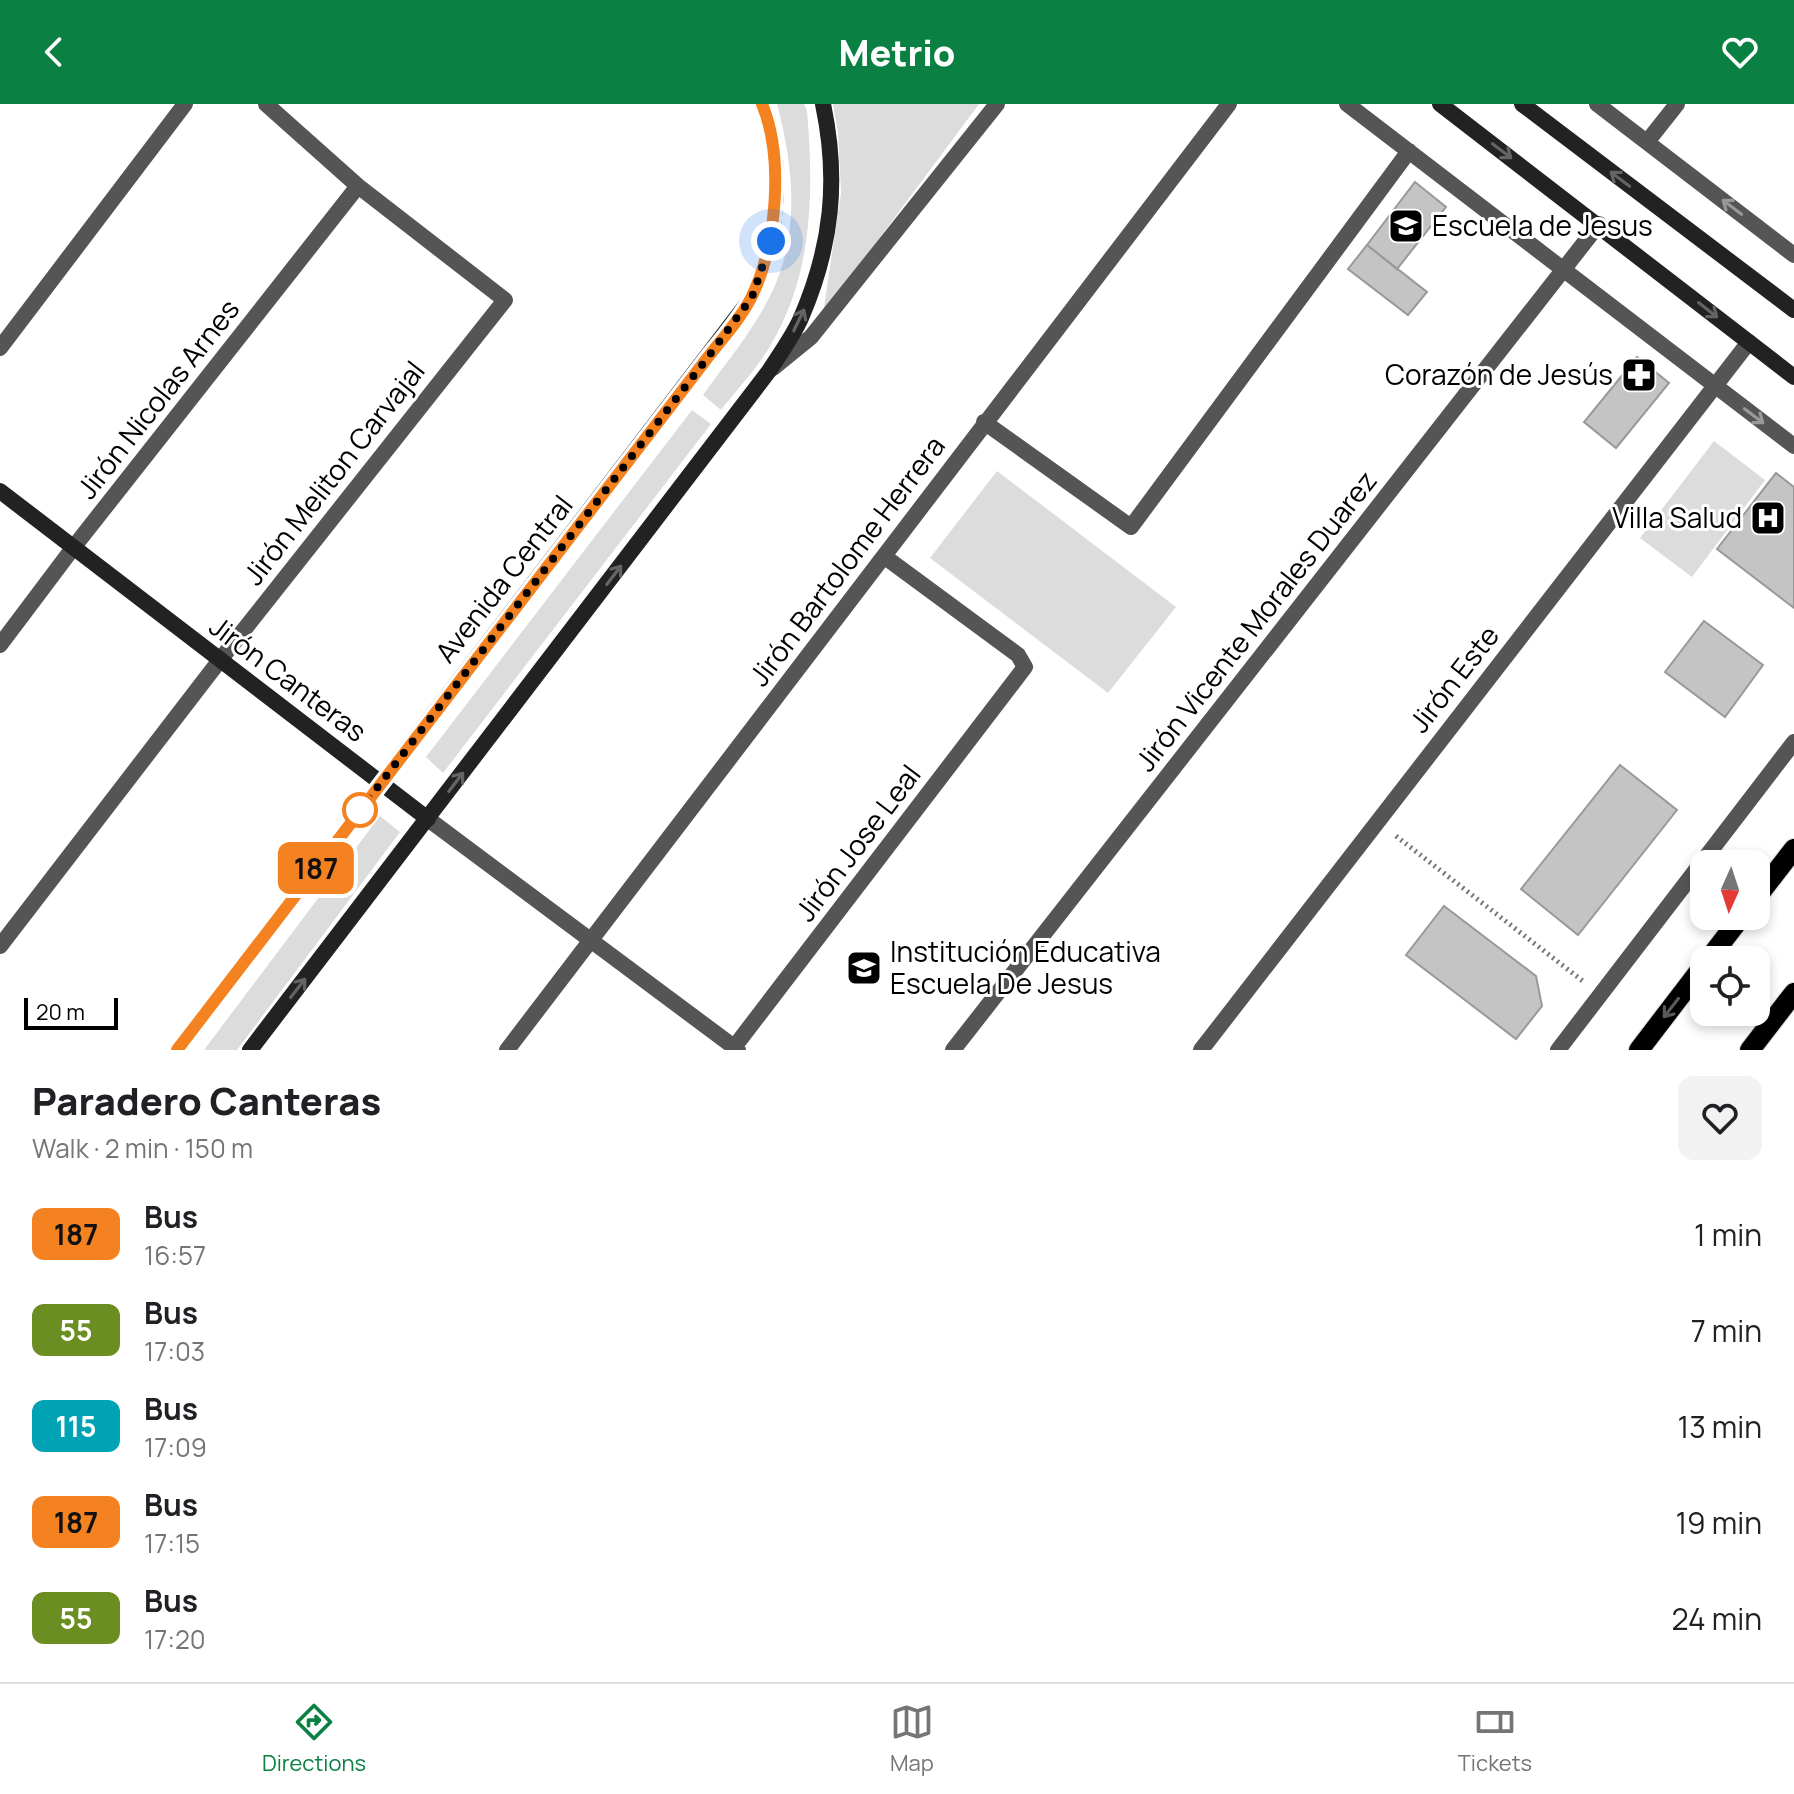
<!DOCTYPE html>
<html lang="en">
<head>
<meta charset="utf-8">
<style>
	:root { --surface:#fff; --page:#f2f2f2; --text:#202124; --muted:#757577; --line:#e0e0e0; --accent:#0b8043 }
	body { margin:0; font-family:Manrope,sans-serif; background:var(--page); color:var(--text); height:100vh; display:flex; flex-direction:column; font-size:30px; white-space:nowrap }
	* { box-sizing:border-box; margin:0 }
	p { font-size:26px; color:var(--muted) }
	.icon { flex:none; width:44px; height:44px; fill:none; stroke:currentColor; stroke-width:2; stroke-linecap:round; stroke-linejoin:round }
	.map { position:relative; height:946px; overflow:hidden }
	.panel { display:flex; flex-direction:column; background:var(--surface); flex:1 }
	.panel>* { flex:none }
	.badge { padding:0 16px; border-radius:12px; font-size:28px; line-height:52px }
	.needle { width:52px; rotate:183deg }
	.tools { position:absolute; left:1690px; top:746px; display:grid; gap:16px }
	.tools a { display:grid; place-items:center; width:80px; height:80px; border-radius:16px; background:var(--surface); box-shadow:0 4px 12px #0003; font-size:40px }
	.scale { position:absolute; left:24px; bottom:20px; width:94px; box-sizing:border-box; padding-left:8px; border:4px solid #000; border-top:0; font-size:22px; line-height:28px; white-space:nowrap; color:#000; -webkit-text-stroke:6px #fff; paint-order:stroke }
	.you { position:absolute; width:40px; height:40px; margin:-20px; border:6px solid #fff; border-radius:50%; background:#1a73e8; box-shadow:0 0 0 12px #1a73e833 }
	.map>.badge { position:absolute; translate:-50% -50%; box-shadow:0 0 0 4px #fff }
	.round { display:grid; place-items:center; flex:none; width:84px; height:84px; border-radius:16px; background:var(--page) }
	.headline { display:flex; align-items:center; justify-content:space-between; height:136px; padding:0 32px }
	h1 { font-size:38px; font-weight:800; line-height:60px }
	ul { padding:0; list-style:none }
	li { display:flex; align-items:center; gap:24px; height:96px; padding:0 32px }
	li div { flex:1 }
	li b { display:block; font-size:30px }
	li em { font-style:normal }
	li .badge { min-width:88px; font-weight:700; text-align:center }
	header { display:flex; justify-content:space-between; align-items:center; height:104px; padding:0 32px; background:var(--accent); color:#fff; font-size:36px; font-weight:800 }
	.tab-bar { display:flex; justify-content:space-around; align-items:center; height:112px; border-top:2px solid var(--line); background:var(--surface); font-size:22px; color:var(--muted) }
	.tab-bar a { display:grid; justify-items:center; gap:4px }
	.tab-bar .current { color:var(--accent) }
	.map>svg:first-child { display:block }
</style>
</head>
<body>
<header><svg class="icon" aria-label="back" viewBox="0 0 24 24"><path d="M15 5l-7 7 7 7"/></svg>Metrio<svg class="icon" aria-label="heart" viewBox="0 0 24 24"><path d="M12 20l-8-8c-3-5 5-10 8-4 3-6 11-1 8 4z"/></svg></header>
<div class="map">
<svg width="1794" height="946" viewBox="0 0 1794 946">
	<rect width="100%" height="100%" fill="#fff"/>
	<path fill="#dcdcdc" d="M777 0H804L807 7C814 88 813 171 770 242 757 265 737 285 721 306L703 291C725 260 752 228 769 194 801 132 794 65 777 0Z
		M833 0H979L823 210 841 89 838 29Z
		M692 306 711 320 443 669 426 653Z
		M1714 337 1765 376 1692 473 1640 434Z
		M997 367 1176 503 1108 589 930 454Z
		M380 712 400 728 237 946H204Z"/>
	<path fill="#c4c4c4" stroke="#999" stroke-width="2" d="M1415 78 1446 103 1397 165 1367 141Z
		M1367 141 1427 188 1408 211 1348 165Z
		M1637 253 1669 279 1616 344 1584 318Z
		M1776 369 1794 383V504L1717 445Z
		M1704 517 1763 561 1725 613 1665 568Z
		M1620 661 1677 706 1578 831 1521 785Z
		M1444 802 1536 872 1542 902 1516 935 1406 851Z"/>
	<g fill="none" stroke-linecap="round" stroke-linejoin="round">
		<defs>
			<path id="primary" d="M1756 794 1794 745
				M1708 856 1742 812
				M1639 946 1704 861
				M1750 946 1794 889"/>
		</defs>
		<use href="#primary" stroke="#dbdbdb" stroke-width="22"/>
		<path stroke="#777" stroke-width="5" stroke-dasharray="2 4" stroke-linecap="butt" d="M1396 732 1584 878"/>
		<path stroke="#555" stroke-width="16" d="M1347 0 1794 342
			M1597 0 1794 151
			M1647 38 1677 0
			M0 244 185 0
			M773 264 811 233 997 0
			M984 318 1131 423 1409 47
			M0 541 73 444 358 82
			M428 715 738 946
			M0 842 220 556 505 196 358 82 266 0
			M507 946 1229 0
			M732 946 1025 563 1018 551 885 453
			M953 946 1599 120
			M1201 946 1749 238
			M1558 946 1794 638"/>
		<path stroke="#222" stroke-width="16" d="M1440 0 1794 273
			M1522 0 1794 206
			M0 387 428 715
			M177 946 752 193C758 174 768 154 771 135 778 92 779 41 762 0
			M250 946 769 267C780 250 793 232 801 214 832 142 839 76 823 0"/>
		<use href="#primary" stroke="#000" stroke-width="20"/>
	</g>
	<defs><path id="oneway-shaft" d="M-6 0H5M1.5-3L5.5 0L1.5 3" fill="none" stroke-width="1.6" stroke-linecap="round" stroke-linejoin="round" transform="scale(2)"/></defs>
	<g stroke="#646464">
		<use href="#oneway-shaft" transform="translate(1502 47) rotate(37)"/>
		<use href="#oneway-shaft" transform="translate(1620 75) rotate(-143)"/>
		<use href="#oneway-shaft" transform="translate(1708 206) rotate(38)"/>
		<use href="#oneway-shaft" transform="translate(799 216) rotate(-64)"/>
		<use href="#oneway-shaft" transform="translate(614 471) rotate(-53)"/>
		<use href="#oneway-shaft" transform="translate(456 678) rotate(-53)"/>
		<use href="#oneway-shaft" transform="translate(298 884) rotate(-52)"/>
	</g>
	<g stroke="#999">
		<use href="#oneway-shaft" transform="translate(1732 103) rotate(-143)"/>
		<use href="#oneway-shaft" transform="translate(1754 312) rotate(37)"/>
	</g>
	<use stroke="#595959" href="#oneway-shaft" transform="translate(1671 904) rotate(128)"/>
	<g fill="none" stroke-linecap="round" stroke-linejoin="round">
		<defs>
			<path id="line" d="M177 946 705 257C720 237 741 215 752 192 777 140 784 53 762 0"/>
		</defs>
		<use href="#line" stroke="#fff" stroke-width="18"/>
		<use href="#line" stroke="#f58220" stroke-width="12"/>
		<path stroke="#000" stroke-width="8" stroke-dasharray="0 14.4" d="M360 706 705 257 752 193 771 137"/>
	</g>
	<defs>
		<symbol id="school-square" viewBox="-11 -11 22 22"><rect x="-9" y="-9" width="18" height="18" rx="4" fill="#000" stroke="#fff"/><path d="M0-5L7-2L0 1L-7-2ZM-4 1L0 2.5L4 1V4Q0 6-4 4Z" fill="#fff"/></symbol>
		<symbol id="pharmacy-square" viewBox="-11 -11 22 22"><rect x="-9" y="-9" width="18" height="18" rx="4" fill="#000" stroke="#fff"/><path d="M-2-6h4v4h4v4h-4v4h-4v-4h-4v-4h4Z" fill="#fff"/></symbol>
		<symbol id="hospital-square" viewBox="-11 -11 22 22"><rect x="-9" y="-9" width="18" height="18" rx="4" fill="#000" stroke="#fff"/><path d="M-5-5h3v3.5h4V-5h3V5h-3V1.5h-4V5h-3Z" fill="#fff"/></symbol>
	</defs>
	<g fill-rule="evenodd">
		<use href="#school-square" x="1386" y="102" width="40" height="40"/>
		<use href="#pharmacy-square" x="1619" y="251" width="40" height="40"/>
		<use href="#hospital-square" x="1748" y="394" width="40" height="40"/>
		<use href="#school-square" x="844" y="844" width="40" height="40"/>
	</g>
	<circle fill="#fff" stroke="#f58220" stroke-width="4" cx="360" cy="706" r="16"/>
	<g text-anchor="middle" stroke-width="6" stroke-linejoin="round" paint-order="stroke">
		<g font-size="28" fill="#000" stroke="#fff" text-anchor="start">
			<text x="1432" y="132">Escuela de Jesus</text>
			<text x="1613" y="281" text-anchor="end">Corazón de Jesús</text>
			<text x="1742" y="424" text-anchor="end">Villa Salud</text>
			<text x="890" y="858">Institución Educativa<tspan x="890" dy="32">Escuela De Jesus</tspan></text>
		</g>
		<g font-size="28" fill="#000" stroke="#fff">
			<text transform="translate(158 295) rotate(-52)" y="10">Jirón Nicolas Arnes</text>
			<text transform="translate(334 369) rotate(-52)" y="10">Jirón Meliton Carvajal</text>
			<text transform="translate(847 457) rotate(-53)" y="10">Jirón Bartolome Herrera</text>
			<text transform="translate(504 475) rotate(-52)" y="10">Avenida Central</text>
			<text transform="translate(1256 517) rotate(-52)" y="10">Jirón Vicente Morales Duarez</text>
			<text transform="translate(288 575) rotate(37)" y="10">Jirón Canteras</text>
			<text transform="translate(1454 575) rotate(-52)" y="10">Jirón Este</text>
			<text transform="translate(858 739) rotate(-53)" y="10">Jirón Jose Leal</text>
		</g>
	</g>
</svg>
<div class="tools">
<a><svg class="needle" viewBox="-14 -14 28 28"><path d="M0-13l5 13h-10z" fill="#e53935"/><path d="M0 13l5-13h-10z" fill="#757577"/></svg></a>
<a><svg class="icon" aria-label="locate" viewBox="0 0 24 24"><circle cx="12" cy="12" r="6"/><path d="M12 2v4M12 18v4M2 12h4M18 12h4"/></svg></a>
</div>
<div class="scale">20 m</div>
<div class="you" style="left:771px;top:137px"></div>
<b class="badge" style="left:316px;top:764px;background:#f58220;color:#111">187</b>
</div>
<section class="panel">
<div class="headline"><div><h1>Paradero Canteras</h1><p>Walk · 2 min · 150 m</p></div><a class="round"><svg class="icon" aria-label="heart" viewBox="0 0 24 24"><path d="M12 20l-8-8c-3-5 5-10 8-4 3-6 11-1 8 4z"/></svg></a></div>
<ul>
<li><span class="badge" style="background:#f58220;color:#111">187</span><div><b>Bus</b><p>16:57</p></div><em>1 min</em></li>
<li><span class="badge" style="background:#6b8e23;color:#fff">55</span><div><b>Bus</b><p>17:03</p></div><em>7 min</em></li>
<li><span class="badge" style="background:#00a3b4;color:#fff">115</span><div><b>Bus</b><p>17:09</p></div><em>13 min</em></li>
<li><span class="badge" style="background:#f58220;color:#111">187</span><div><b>Bus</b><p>17:15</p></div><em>19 min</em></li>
<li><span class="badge" style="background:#6b8e23;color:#fff">55</span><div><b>Bus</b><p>17:20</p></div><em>24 min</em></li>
</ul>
</section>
<nav class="tab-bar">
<a class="current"><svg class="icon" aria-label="directions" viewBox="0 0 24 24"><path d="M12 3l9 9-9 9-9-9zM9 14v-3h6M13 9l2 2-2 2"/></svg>Directions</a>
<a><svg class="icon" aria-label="map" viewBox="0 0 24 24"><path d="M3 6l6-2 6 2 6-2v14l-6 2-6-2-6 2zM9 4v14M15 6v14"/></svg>Map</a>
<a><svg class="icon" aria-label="tickets" viewBox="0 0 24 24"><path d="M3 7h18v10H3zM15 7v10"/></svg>Tickets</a>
</nav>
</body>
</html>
